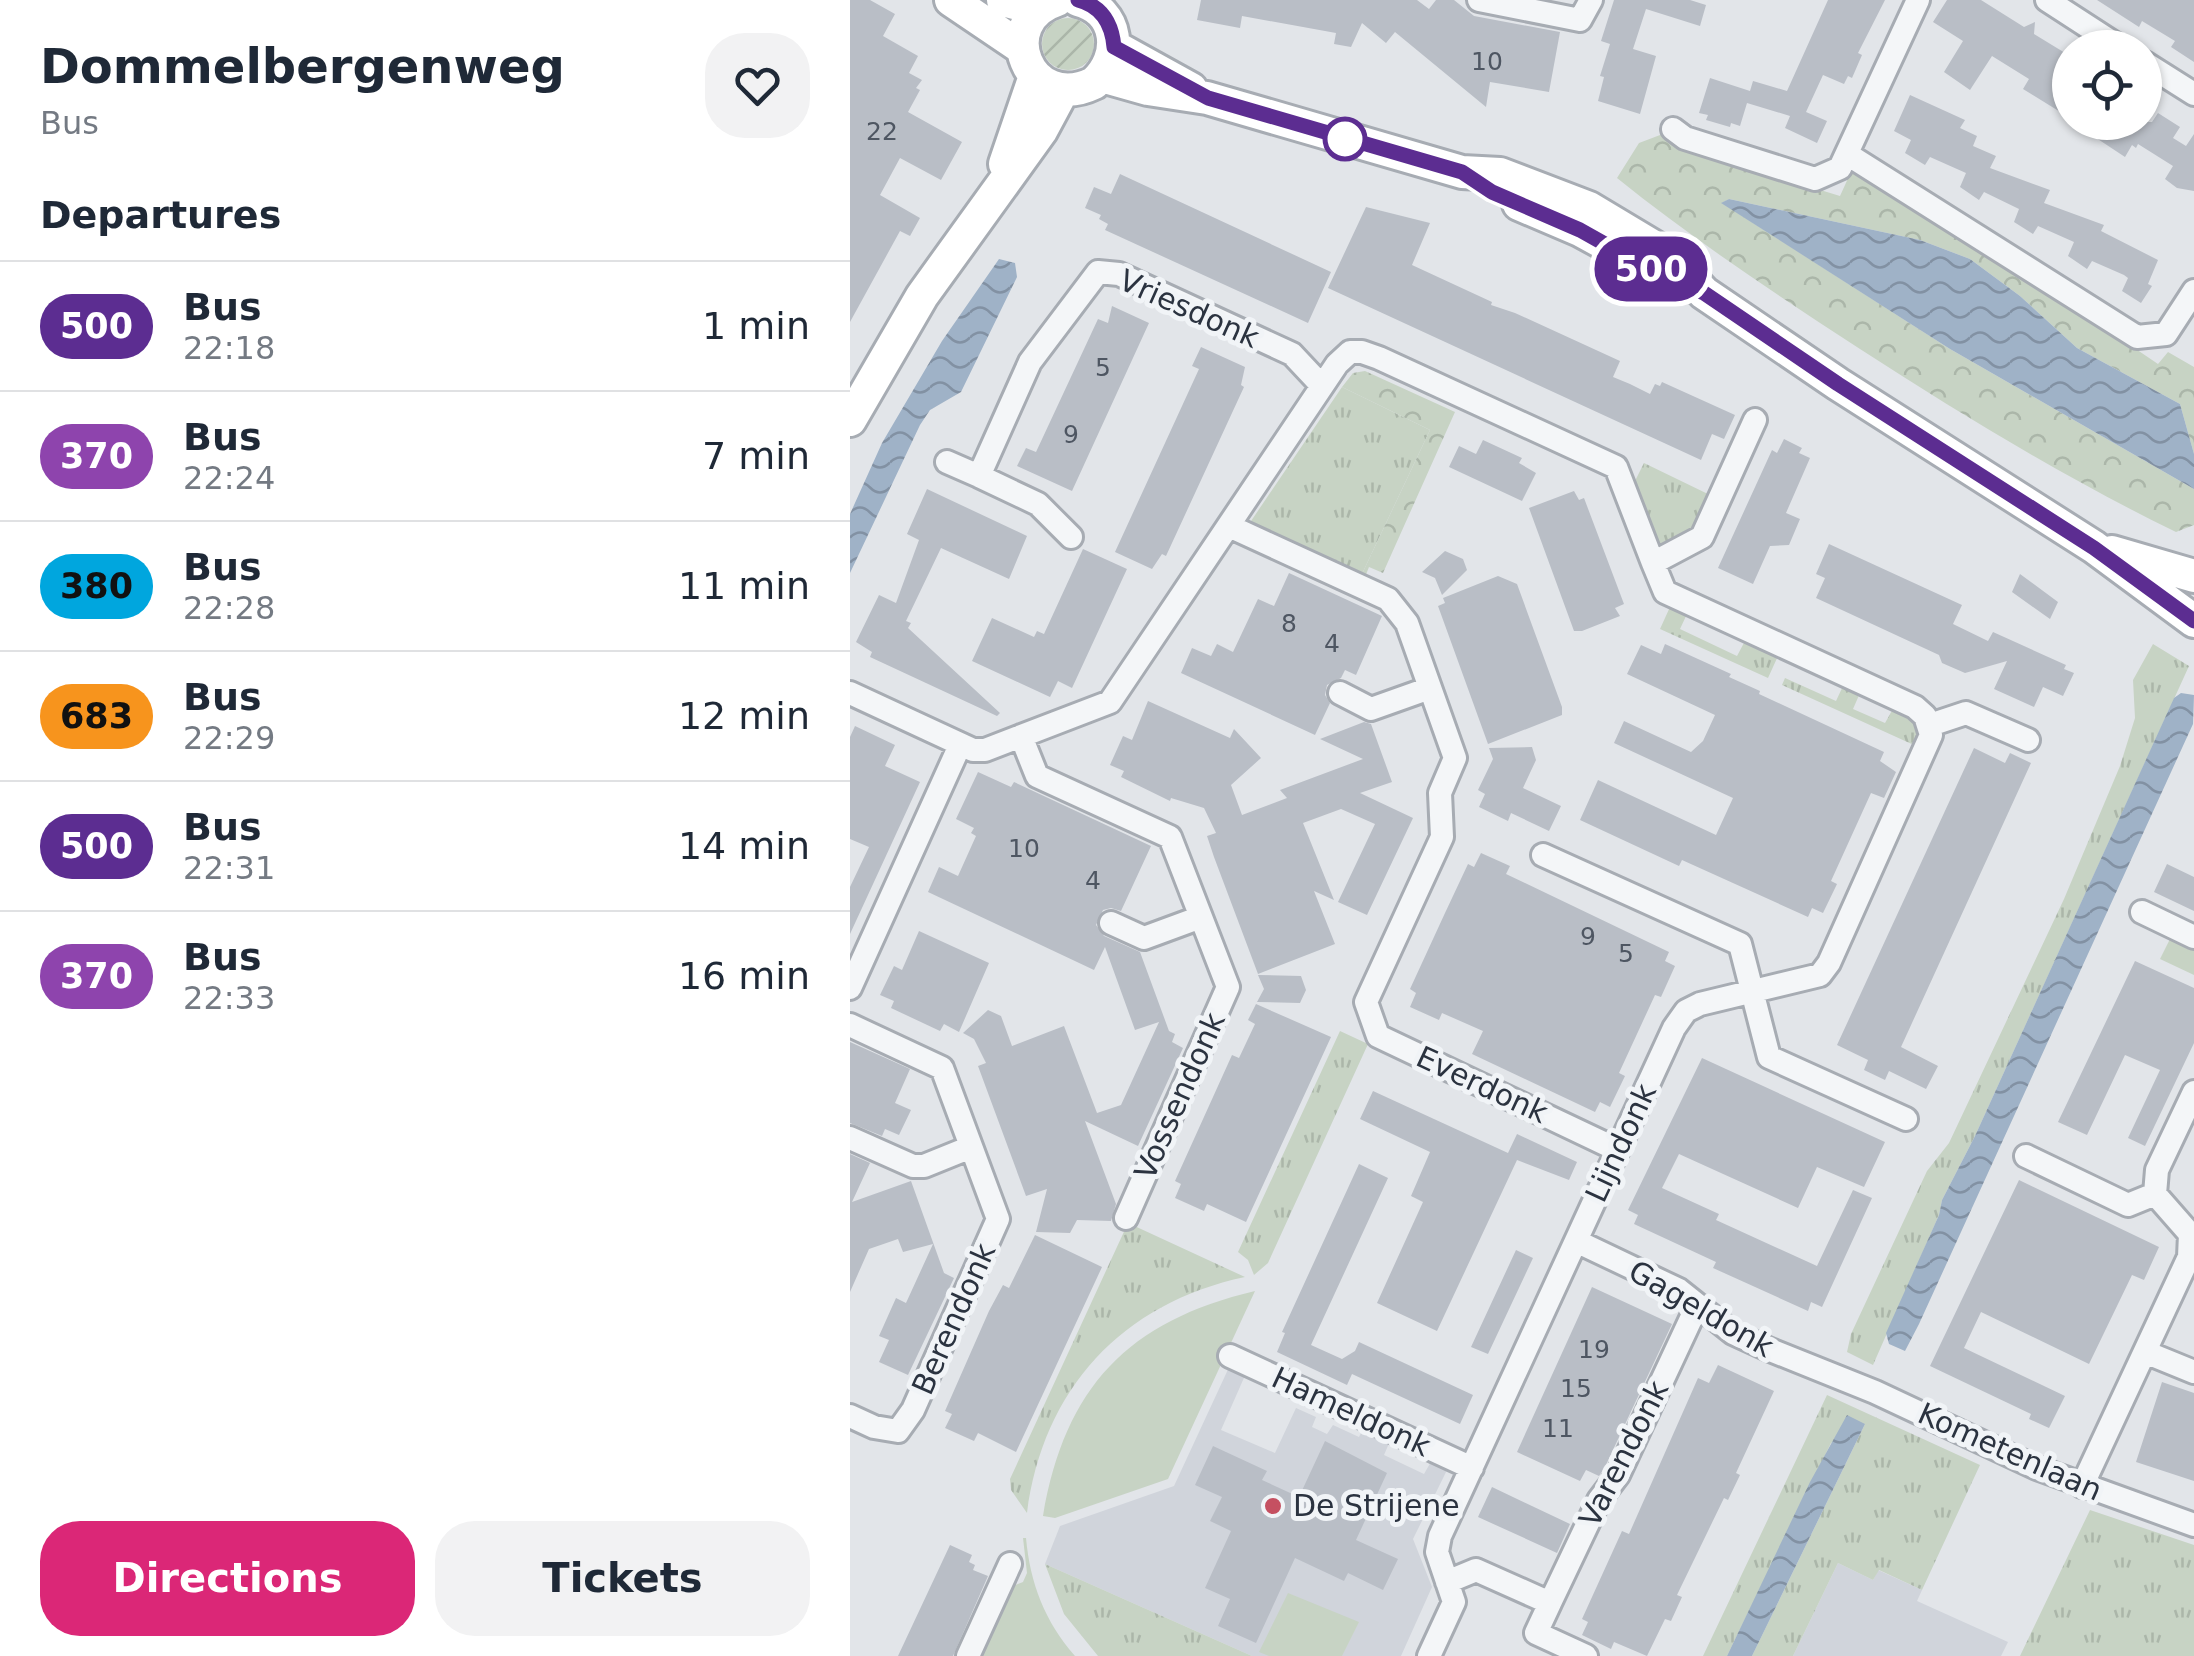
<!DOCTYPE html>
<html lang="en">
<head>
<meta charset="utf-8">
<style>
	:root { --surface:#fff; --page:#f2f2f3; --text:#1f2937; --muted:#747a83; --line:#e0e1e3; --accent:#db2777 }
	body { margin:0; font-family:"DejaVu Sans",sans-serif; background:var(--page); color:var(--text); height:100vh; display:flex; flex-direction:column; font-size:38px; white-space:nowrap }
	* { box-sizing:border-box; margin:0 }
	p { font-size:32px; color:var(--muted) }
	.icon { flex:none; width:55px; height:55px; fill:none; stroke:currentColor; stroke-width:2; stroke-linecap:round; stroke-linejoin:round }
	.map { position:relative; flex:1; overflow:hidden }
	.details { display:flex; flex-direction:column; background:var(--surface); width:850px }
	.details>* { flex:none }
	.badge { padding:0 20px; border-radius:32px; font-size:35px; line-height:65px }
	.buttons { position:absolute; left:1202px; top:30px; display:grid; gap:20px }
	.buttons a { display:grid; place-items:center; width:110px; height:110px; border-radius:50%; background:var(--surface); box-shadow:0 2px 8px #0004; font-size:50px }
	.map>.badge { position:absolute; translate:-50% -50%; box-shadow:0 0 0 5px #fff }
	h2 { padding:0 40px; font-size:38px; line-height:90px }
	.round { display:grid; place-items:center; flex:none; width:105px; height:105px; border-radius:40px; background:var(--page) }
	.overview { display:flex; align-items:center; justify-content:space-between; height:170px; padding:0 40px }
	h1 { font-size:48px; font-weight:700; line-height:75px }
	.cta { display:flex; gap:20px; margin-top:auto; padding:20px 40px }
	.cta a { flex:1; height:115px; border-radius:40px; background:var(--accent); color:#fff; font-size:40px; font-weight:700; line-height:115px; text-align:center }
	.cta a+a { background:var(--page); color:var(--text) }
	ul { padding:0; list-style:none }
	li { display:flex; align-items:center; gap:30px; height:130px; padding:0 40px; border-top:2px solid var(--line) }
	li div { flex:1 }
	li b { display:block; font-size:38px }
	li em { font-style:normal }
	li .badge { min-width:110px; font-weight:700; text-align:center }
	main { display:flex; flex:1; min-height:0 }
	.map>svg:first-child { display:block }
</style>
</head>
<body>
<main>
<section class="details">
<div class="overview"><div><h1>Dommelbergenweg</h1><p>Bus</p></div><a class="round"><svg class="icon" aria-label="heart" viewBox="0 0 24 24"><path d="M12 20l-8-8c-3-5 5-10 8-4 3-6 11-1 8 4z"/></svg></a></div>
<h2>Departures</h2>
<ul>
<li><span class="badge" style="background:#5c2d91;color:#fff">500</span><div><b>Bus</b><p>22:18</p></div><em>1 min</em></li>
<li><span class="badge" style="background:#8e44ad;color:#fff">370</span><div><b>Bus</b><p>22:24</p></div><em>7 min</em></li>
<li><span class="badge" style="background:#00a6de;color:#111">380</span><div><b>Bus</b><p>22:28</p></div><em>11 min</em></li>
<li><span class="badge" style="background:#f7941d;color:#111">683</span><div><b>Bus</b><p>22:29</p></div><em>12 min</em></li>
<li><span class="badge" style="background:#5c2d91;color:#fff">500</span><div><b>Bus</b><p>22:31</p></div><em>14 min</em></li>
<li><span class="badge" style="background:#8e44ad;color:#fff">370</span><div><b>Bus</b><p>22:33</p></div><em>16 min</em></li>
</ul>
<div class="cta"><a>Directions</a><a>Tickets</a></div>
</section>
<div class="map">
<svg width="1344" height="1656" viewBox="0 0 1344 1656">
	<defs>
		<pattern id="grass-tufts" width="24" height="20" patternUnits="userSpaceOnUse" patternTransform="scale(2.5)"><rect width="24" height="20" fill="#c7d3c4"/><path d="M3 7l-1-3M5 7V3M7 7l1-3M15 17l-1-3M17 17v-4M19 17l1-3" fill="none" stroke="#abb6a9"/></pattern>
		<pattern id="forest-crowns" width="20" height="18" patternUnits="userSpaceOnUse" patternTransform="scale(2.5)"><rect width="20" height="18" fill="#c7d3c4"/><path d="M2 6a3 3 0 1 1 6 0M12 15a3 3 0 1 1 6 0" fill="none" stroke="#abb6a9"/></pattern>
		<pattern id="garden-furrows" width="10" height="10" patternUnits="userSpaceOnUse" patternTransform="scale(2.5)"><rect width="10" height="10" fill="#c7d3c4"/><path d="M-1 1l2-2M0 10L10 0M9 11l2-2" fill="none" stroke="#abb6a9"/></pattern>
		<pattern id="water-waves" width="16" height="10" patternUnits="userSpaceOnUse" patternTransform="scale(2.5)"><rect width="16" height="10" fill="#9fb2c7"/><path d="M0 5q4-4 8 0t8 0" fill="none" stroke="#8291a3"/></pattern>
	</defs>
	<rect width="100%" height="100%" fill="#e2e5e9"/>
	<path fill="#d0d4db" d="M381 1363 397 1371 371 1430 425 1453 446 1408 466 1417 462 1427 477 1434 483 1425 509 1437 513 1429 540 1441 534 1455 574 1474 582 1460 598 1468 563 1539 582 1587 551 1656H402L195 1564 210 1526 324 1486Z
		M988 1563 1023 1580 1028 1570 1072 1590 1067 1601 1158 1642 1151 1656H943Z"/>
	<path fill="url(#grass-tufts)" d="M492 387 580 430 511 576 399 524Z
		M794 463 860 495 842 531 814 546 804 542 783 485Z
		M820 607 837 614 830 629 887 656 895 641 928 656 918 678 810 629Z
		M1303 644 1339 666 1125 1136 1092 1200 1089 1215 1023 1365 997 1352 1001 1334 1077 1171 1099 1143 1214 899 1270 766 1285 718 1283 680Z
		M935 678 986 701 993 686 1010 693 1003 709 1035 723 1043 709 1057 715 1068 728 1066 746 932 685Z
		M490 1031 518 1044 418 1263 404 1275 398 1260 388 1252Z
		M278 1223 395 1277C272 1303 193 1389 177 1513L161 1490 160 1479Z
		M977 1395 1130 1465 1072 1590 1029 1570 1023 1580 988 1563 943 1656H902L1015 1424 981 1443 877 1656H853Z
		M1240 1510 1344 1545V1656H1170Z
		M195 1564 402 1656H248L214 1614Z"/>
	<path fill="url(#forest-crowns)" d="M818 132 829 137 826 146 990 196 1000 174 1009 173 1187 282 1308 364 1318 352 1344 367V454L1330 404 1227 348 1170 296 1120 259 1070 240 879 199 872 203 1100 349 1344 489V525L1326 532C1217 479 1112 415 1010 349 927 295 844 240 767 178L789 143Z
		M515 371 605 412 533 573 519 567 515 577 511 576 580 430 492 387 503 373Z"/>
	<path fill="#c7d3c4" d="M1321 937 1344 948V975L1310 959Z
		M405 1291 318 1479 205 1518 193 1516C215 1387 278 1321 405 1291Z
		M173 1538H176C180 1583 195 1622 225 1656H129L160 1587 173 1582 177 1573Z
		M438 1593 509 1622 492 1656H419L409 1652Z"/>
	<path fill="url(#garden-furrows)" d="M192 44a26 26 0 1 1 52 0a26 26 0 1 1-52 0Z"/>
	<path fill="url(#water-waves)" d="M879 199 1070 240 1120 259 1170 296 1227 348 1330 404 1344 454V489L1100 349 871 203Z
		M149 259 165 263 167 277 111 392 80 410 70 425 0 573V514L32 443 92 341Z
		M1331 693 1344 695 1343 724 1069 1324 1055 1351 1039 1344 1036 1333 1089 1215 1092 1200 1125 1136 1324 698Z
		M997 1415 1015 1424 902 1656H877L960 1482Z"/>
	<path fill="#b9bec6" d="M0 0H20L45 14 33 36 68 56 59 73 72 80 66 88 70 90 58 112 112 142 91 180 50 158 30 195 70 218 60 236 50 231 0 322Z
		M351 0H567L579 9 586 0H604L624 16 710 32 699 92 640 82 636 107 545 32 536 43 512 23 501 47 484 44 486 33 392 16 390 28 347 20Z
		M764 0H840L856 5 850 26 796 9 783 49 806 56 790 114 748 101 754 77 750 76 760 44 751 41Z
		M978 0H1035L1008 53 1012 55 1002 78 998 76 994 84 973 75 956 112 977 121 967 143 935 128 940 116 897 103 890 126 881 123 880 127 856 120 858 115 849 113 860 78 900 91 903 81 937 91Z
		M1097 0H1131L1174 27 1185 22 1184 34 1220 56V118L1173 89 1179 79 1142 56 1120 90 1094 72 1113 41 1083 22Z
		M1247 0H1344V62L1321 47 1325 41 1292 21 1289 27Z
		M1060 95 1115 120 1110 128 1127 136 1123 146 1146 156 1140 168 1200 190 1194 203 1254 225 1251 231 1308 260 1298 284 1302 286 1291 303 1272 291 1278 278 1274 275 1242 261 1237 269 1218 256 1224 242 1188 226 1183 234 1164 222 1169 209 1134 192 1129 200 1110 187 1116 173 1080 157 1075 165 1055 153 1061 140 1044 131Z
		M1308 113 1330 127 1323 138 1336 146 1344 134V191L1327 188 1315 179 1323 166 1288 144 1286 148 1282 145 1275 157 1222 122H1302Z
		M270 174 481 272 458 323 255 230 258 224 249 219 251 215 235 208 244 187 261 194Z
		M516 207 580 223 562 265 642 302 641 305 665 313 770 361 763 377 780 384 800 394 805 384 810 386 812 382 885 415 874 439 862 434 851 460 478 288Z
		M262 306 299 323 222 491 167 466 176 448 186 452 248 319 258 323Z
		M351 347 395 367 391 385 394 387 316 556 312 554 302 569 265 552 349 369 342 366Z
		M934 439 952 448 949 453 960 458 936 513 950 519 939 545 920 546 903 584 868 568 922 450 927 453Z
		M633 440 672 458 669 463 686 473 672 501 599 467 609 446 626 454Z
		M77 489 177 536 159 579 91 548 56 621 61 623 58 628 150 713 147 716 20 657 22 652 6 642 29 595 46 603 69 540 57 534Z
		M724 491 729 500 734 498 774 604 765 608 770 616 732 631H724L679 508Z
		M979 544 1112 605 1103 624 1138 641 1143 632 1216 665 1214 669 1224 673 1213 696 1193 687 1184 707 1144 689 1157 661 1115 673 1092 663 1089 655 966 598 975 578 966 574Z
		M233 549 277 569 222 688 208 681 200 697 122 661 142 618 184 637 187 631 194 634Z
		M595 551 613 559 617 570 592 595 585 578 572 572Z
		M439 573 532 616 506 675 495 670 491 678 477 685 475 695 480 703 465 735 331 673 342 648 361 656 367 644 383 652 408 599 424 606Z
		M1170 574 1208 602 1200 619 1162 592Z
		M648 576 667 584 712 707V715L638 744 588 606 595 603 593 598Z
		M815 644 881 674 879 677 910 691 909 694 1034 752 1030 761 1046 772 1034 798 1021 793 981 881 987 884 973 913 962 908 958 917 832 860 829 866 730 820 748 780 866 835 883 798 764 743 774 721 841 752 853 741 865 715 777 674 791 645 811 654Z
		M298 701 380 738 384 729 411 758 381 785 392 815 437 798 430 790 513 759 470 739 514 722 521 724 542 782 510 793 563 818 517 915 488 902 525 824 491 809 453 823 484 900 464 891 485 944 408 974 364 857 357 836 366 833 354 808 321 798 320 801 271 777 274 771 260 765 273 736 282 740Z
		M5 726 45 745 35 766 70 782 0 934V887L19 847 0 839V737Z
		M682 747 686 760 673 788 711 806 699 831 661 813 658 821 629 807 635 794 628 790 643 759 639 748Z
		M1124 748 1155 763 1160 753 1181 763 1051 1047 1088 1066 1076 1089 1039 1071 1035 1080 1014 1070 1018 1060 987 1045Z
		M128 772 161 787 164 782 301 846 271 911 261 908 253 910 246 925 254 936 290 952 319 1031 325 1034 322 1042 333 1048 288 1146 235 1121 266 1204 261 1221 227 1220 220 1233 186 1232 197 1189 176 1196 128 1066 136 1063 124 1039 113 1033 138 1010 151 1016 162 1046 214 1026 247 1113 271 1105 309 1022 285 1030 255 947 244 970 78 892 89 867 108 876 126 836 121 833 124 828 106 819Z
		M631 853 660 866 656 874 819 952 815 961 825 966 811 997 805 995 769 1073 775 1076 760 1107 750 1102 745 1112 622 1054 633 1031 592 1013 589 1020 560 1007 566 993 560 989 595 913 618 864 624 867Z
		M1317 864 1344 877V911L1304 892Z
		M69 931 139 963 109 1032 94 1024 90 1031 41 1008 44 1001 30 995 44 966 52 970Z
		M1285 961 1344 988V1043L1295 1146 1278 1138 1310 1070 1275 1055 1237 1135 1208 1122Z
		M408 975 451 976 456 990 450 1003 407 1002 414 989Z
		M406 1004 481 1037 396 1222 357 1204 354 1211 325 1198 331 1184 325 1181 382 1055 389 1058 405 1024 398 1020Z
		M0 1042 60 1069 45 1103 61 1110 49 1135 35 1129 32 1136 0 1123Z
		M852 1058 1035 1142 1014 1187 967 1167 948 1208 829 1154 812 1188 869 1214 866 1220 967 1266 1003 1190 1022 1198 972 1307 961 1302 958 1311 863 1268 866 1262 784 1224 788 1215 778 1210Z
		M523 1091 658 1153 667 1134 727 1162 719 1180 667 1160 587 1331 527 1303 573 1202 561 1196 580 1152 510 1119Z
		M0 1154 20 1163 2 1202 61 1181 94 1273 104 1278 58 1375 29 1362 39 1340 29 1336 46 1298 56 1303 83 1244 53 1252 48 1239 19 1249 0 1292Z
		M509 1164 538 1178 461 1345 492 1359 505 1351 509 1342 623 1395 610 1424 502 1374 497 1385 427 1352 435 1333 432 1332Z
		M1169 1180 1309 1247 1294 1280 1282 1275 1239 1364 1131 1312 1114 1348 1215 1396 1199 1428 1179 1419 1181 1414 1080 1366Z
		M185 1235 252 1267 166 1452 128 1433 124 1441 95 1428 102 1414 95 1411 139 1311 153 1285 159 1288Z
		M666 1250 683 1258 638 1354 621 1347Z
		M742 1287 822 1324 755 1467 749 1476 736 1470 730 1481 667 1452Z
		M868 1365 924 1391 886 1473 890 1475 878 1500 874 1498 827 1595 832 1597 821 1621 815 1619 797 1656 764 1642 761 1649 732 1635 738 1622 732 1619 772 1531 779 1534 848 1378 859 1383Z
		M1312 1382 1344 1393V1481L1286 1462Z
		M475 1441 537 1473 506 1540 548 1559 533 1590 498 1573 494 1581 445 1558 406 1643 368 1626 380 1599 355 1588 381 1531 360 1521 372 1497 345 1485 363 1446 417 1471 412 1480 449 1497Z
		M642 1487 720 1524 707 1553 628 1517Z
		M100 1545 122 1555 119 1562 125 1565 123 1570 138 1576 103 1656H48Z"/>
	<g fill="none" stroke-linecap="round" stroke-linejoin="round">
		<defs>
			<path id="street" d="M629 0 730 20 741 0
				M1197 0 1271 48
				M1295 63 1344 94
				M823 129 835 138 965 179 990 168 1068 0
				M997 154 1287 337 1316 334 1344 291
				M97 462 129 476
				M379 526 538 599 557 623 605 758 590 793 592 837 516 1002 528 1036 768 1150
				M221 537 188 504 129 476 180 362 248 272 269 274 442 354 472 386
				M0 693 123 750H135L260 702 487 364 500 352H512L529 358 766 467 803 563 852 537 905 420
				M490 693 521 709 580 688
				M1080 725 1116 713 1178 740
				M171 736 187 776 320 837 378 987 276 1218
				M693 855 890 944 919 1057 1056 1119
				M1292 912 1344 937
				M261 923 294 938 351 917
				M0 988 110 745
				M0 1025 92 1068 148 1219 63 1410 48 1431 24 1427 0 1416
				M0 1138 63 1166H74L121 1147
				M1176 1156 1278 1205 1305 1194
				M726 1241 829 1290 883 1333 918 1349 1025 1392 1187 1468 1344 1525
				M1295 1352 1344 1372
				M380 1356 622 1468
				M1232 1486 1339 1257 1340 1234 1305 1194 1307 1170 1344 1092
				M597 1582 626 1570 700 1603 749 1500 768 1475 847 1306
				M700 1603 686 1633 736 1656
				M118 1656 160 1564
				M579 1656 604 1602 587 1552 590 1536 824 1028 836 1011 850 1004 970 975 979 963 1081 735 1075 716 1065 707 815 592 803 563"/>
			<path id="secondary" d="M101 0 172 48
				M153 0 188 9
				M207 0C142 21 178 115 244 83 273 57 270 11 228 0
				M265 47 341 89
				M252 76 298 89 357 98 612 172 650 174 739 208 804 247 825 262 854 293 988 384 1244 547 1344 621
				M155 164 185 76
				M669 204 730 230 783 259
				M0 420 72 296 191 131 213 90
				M1262 552 1344 576"/>
		</defs>
		<use href="#street" stroke="#a7acb3" stroke-width="28"/>
		<use href="#secondary" stroke="#a7acb3" stroke-width="38"/>
		<use href="#street" stroke="#f4f6f8" stroke-width="22"/>
		<use href="#secondary" stroke="#fff" stroke-width="32"/>
	</g>
	<g fill="none" stroke-linecap="round" stroke-linejoin="round">
		<defs>
			<path id="line" d="M228 0C252 6 262 24 264 47L358 98 612 172 642 192 730 230 819 280 854 293 988 384 1244 548 1344 621"/>
		</defs>
		<use href="#line" stroke="#fff" stroke-width="22"/>
		<use href="#line" stroke="#5c2d91" stroke-width="15"/>
	</g>
	<circle fill="#fff" stroke="#5c2d91" stroke-width="5" cx="495" cy="139" r="20"/>
	<circle fill="#c55061" stroke="#f1f4f7" stroke-width="4" cx="423" cy="1506" r="10"/>
	<g text-anchor="middle" stroke-width="10" stroke-linejoin="round" paint-order="stroke">
		<g font-size="25" fill="#4e5662">
			<text x="637" y="70">10</text>
			<text x="32" y="140">22</text>
			<text x="253" y="376">5</text>
			<text x="221" y="443">9</text>
			<text x="439" y="632">8</text>
			<text x="482" y="652">4</text>
			<text x="174" y="857">10</text>
			<text x="243" y="889">4</text>
			<text x="738" y="945">9</text>
			<text x="776" y="962">5</text>
			<text x="744" y="1358">19</text>
			<text x="726" y="1397">15</text>
			<text x="708" y="1437">11</text>
		</g>
		<g font-size="30" fill="#2b3340" stroke="#f1f4f7">
			<text transform="translate(339 309) rotate(24)" y="10">Vriesdonk</text>
			<text transform="translate(632 1085) rotate(25)" y="10">Everdonk</text>
			<text transform="translate(330 1096) rotate(-66)" y="10">Vossendonk</text>
			<text transform="translate(771 1143) rotate(-65)" y="10">Lijndonk</text>
			<text transform="translate(851 1309) rotate(30)" y="10">Gageldonk</text>
			<text transform="translate(104 1319) rotate(-66)" y="10">Berendonk</text>
			<text transform="translate(501 1412) rotate(25)" y="10">Hameldonk</text>
			<text transform="translate(1160 1452) rotate(24)" y="10">Kometenlaan</text>
			<text transform="translate(774 1454) rotate(-63)" y="10">Varendonk</text>
		</g>
		<g font-size="30" fill="#2b3340" stroke="#f1f4f7" text-anchor="start">
			<text x="443" y="1516">De Strijene</text>
		</g>
	</g>
</svg>
<div class="buttons">
<a><svg class="icon" aria-label="locate" viewBox="0 0 24 24"><circle cx="12" cy="12" r="6"/><path d="M12 2v4M12 18v4M2 12h4M18 12h4"/></svg></a>
</div>
<b class="badge" style="left:801px;top:269px;background:#5c2d91;color:#fff">500</b>
</div>
</main>
</body>
</html>
